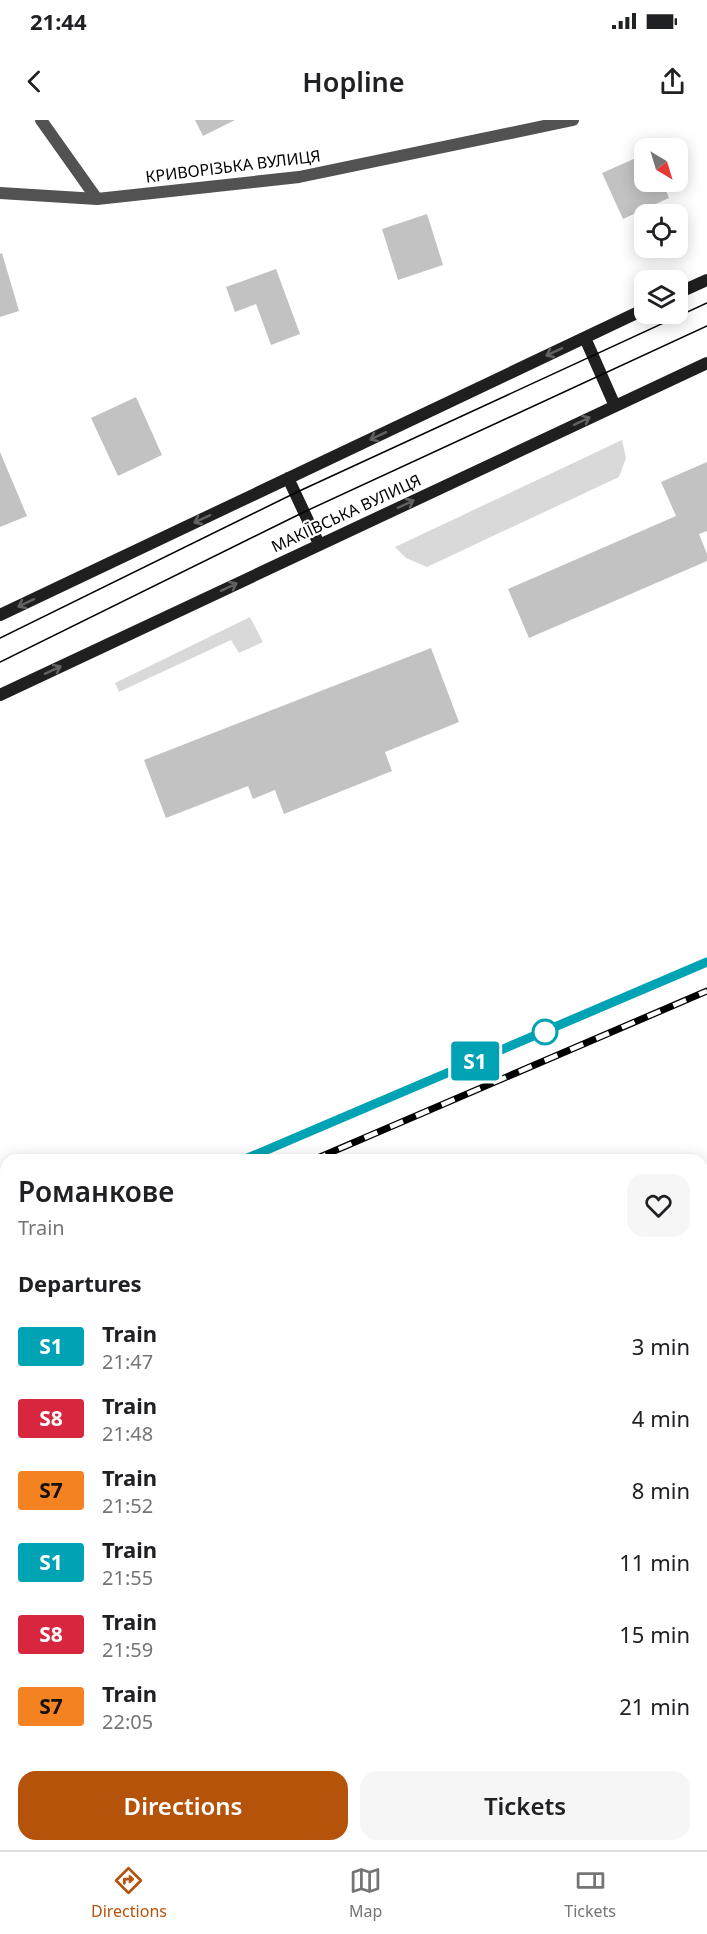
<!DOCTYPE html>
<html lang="en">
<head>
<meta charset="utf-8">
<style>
	:root { --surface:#fff; --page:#f6f6f6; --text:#202124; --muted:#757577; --line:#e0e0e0; --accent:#b45309 }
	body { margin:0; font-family:"Noto Sans",sans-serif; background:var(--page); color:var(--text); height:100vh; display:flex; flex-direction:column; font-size:22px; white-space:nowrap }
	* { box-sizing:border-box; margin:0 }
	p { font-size:20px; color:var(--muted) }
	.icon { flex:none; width:33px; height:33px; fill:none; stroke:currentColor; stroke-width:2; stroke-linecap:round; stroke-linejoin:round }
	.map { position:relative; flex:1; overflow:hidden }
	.drawer { position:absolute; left:0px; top:1034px; width:708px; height:698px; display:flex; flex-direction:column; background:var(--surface); border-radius:18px 18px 0 0; box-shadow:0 3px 15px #0003 }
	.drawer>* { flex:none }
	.badge { padding:0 12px; border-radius:4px; font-size:21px; line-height:39px }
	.needle { width:39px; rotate:142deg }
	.controls { position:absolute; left:634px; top:18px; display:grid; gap:12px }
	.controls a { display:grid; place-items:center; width:54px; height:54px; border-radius:12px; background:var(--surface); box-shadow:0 3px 15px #0003; font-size:30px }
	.map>.badge { position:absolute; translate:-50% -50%; box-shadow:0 0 0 3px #fff }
	h2 { padding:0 18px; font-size:22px; line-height:54px }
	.round { display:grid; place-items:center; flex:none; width:63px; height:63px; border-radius:18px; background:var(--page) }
	.summary { display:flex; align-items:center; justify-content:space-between; height:102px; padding:0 18px }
	h1 { font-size:28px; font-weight:600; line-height:45px }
	.primary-button { display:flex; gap:12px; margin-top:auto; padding:12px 18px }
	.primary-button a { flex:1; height:69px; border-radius:18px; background:var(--accent); color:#fff; font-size:24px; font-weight:600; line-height:69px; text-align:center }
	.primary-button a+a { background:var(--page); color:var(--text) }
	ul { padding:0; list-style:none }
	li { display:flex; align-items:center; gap:18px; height:72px; padding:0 18px }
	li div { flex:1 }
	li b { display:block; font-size:22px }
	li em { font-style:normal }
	li .badge { min-width:66px; font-weight:700; text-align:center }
	.status { display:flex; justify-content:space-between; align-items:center; height:42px; padding:0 30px; background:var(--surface); direction:ltr }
	.status svg { height:16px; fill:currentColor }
	header { display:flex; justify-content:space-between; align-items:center; height:78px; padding:0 18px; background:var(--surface); font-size:27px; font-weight:600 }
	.tab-bar { display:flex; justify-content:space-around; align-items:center; height:84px; border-top:2px solid var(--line); background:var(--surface); font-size:16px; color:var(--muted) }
	.tab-bar a { display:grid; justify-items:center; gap:3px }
	.tab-bar .current { color:var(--accent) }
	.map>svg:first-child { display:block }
</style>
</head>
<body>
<div class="status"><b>21:44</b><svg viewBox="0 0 49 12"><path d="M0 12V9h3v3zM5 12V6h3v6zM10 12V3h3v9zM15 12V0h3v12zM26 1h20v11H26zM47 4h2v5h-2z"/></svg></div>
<header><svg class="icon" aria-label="back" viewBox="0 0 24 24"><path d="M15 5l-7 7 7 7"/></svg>Hopline<svg class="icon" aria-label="share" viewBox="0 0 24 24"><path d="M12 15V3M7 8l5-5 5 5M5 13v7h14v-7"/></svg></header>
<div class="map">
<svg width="707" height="1730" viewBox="0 0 707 1730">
	<rect width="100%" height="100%" fill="#fff"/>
	<path fill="#d9d9d9" d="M622 320 626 338 619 357 427 447 406 438 395 427Z
		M250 497 263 522 239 533 231 520 119 572 115 563Z"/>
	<path fill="#c2c2c2" d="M195 0H235L203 16Z
		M645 34V62H662L669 78 623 99 602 53Z
		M427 94 443 145 398 160 382 109Z
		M2 133 19 191 0 197V134Z
		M276 149 300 214 271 225 256 184 235 192 226 167Z
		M136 277 162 335 118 356 91 298Z
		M0 332 27 396 0 407Z
		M707 342V411L699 414 707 434V441L529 518 508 469 676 396 661 362Z
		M431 528 459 602 385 632 392 651 284 694 275 670 253 679 248 666 166 698 144 640Z
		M707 1297V1320L702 1309V1299Z
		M707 1615V1651L702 1640V1617Z
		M6 1636V1681L0 1670V1640Z
		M515 1725H527L530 1730H505Z"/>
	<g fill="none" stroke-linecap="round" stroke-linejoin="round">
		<path stroke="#525252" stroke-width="12" d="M41 0 97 79
			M0 73 97 79 299 57 573 0
			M702 1218 707 1216
			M0 1579 6 1576"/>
		<path stroke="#1f1f1f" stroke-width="12" d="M678 173 707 160
			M585 218 615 286
			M288 358 319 424
			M0 495 645 189
			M0 575 707 243"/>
		<path stroke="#000" stroke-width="1.5" d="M0 518 295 373 707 183
			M0 542 304 392 707 206"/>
		<defs>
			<path id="rail" d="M243 1040 707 842
				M313 1040 707 871
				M0 1142 6 1140
				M0 1173 6 1170"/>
		</defs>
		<use href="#rail" stroke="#000" stroke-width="7"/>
		<use href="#rail" stroke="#fff" stroke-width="4.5" stroke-dasharray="14" stroke-linecap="butt"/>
	</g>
	<defs><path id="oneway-shaft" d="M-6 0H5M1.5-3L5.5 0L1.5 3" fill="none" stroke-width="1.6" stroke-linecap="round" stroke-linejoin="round" transform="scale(1.5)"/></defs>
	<g stroke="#626262">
		<use href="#oneway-shaft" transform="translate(554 232) rotate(155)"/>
		<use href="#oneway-shaft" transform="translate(582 301) rotate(-25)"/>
		<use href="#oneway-shaft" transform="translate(378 316) rotate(155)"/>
		<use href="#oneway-shaft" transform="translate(406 384) rotate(-25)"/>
		<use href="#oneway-shaft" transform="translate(202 399) rotate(155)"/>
		<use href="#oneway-shaft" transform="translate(229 467) rotate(-25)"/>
		<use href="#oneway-shaft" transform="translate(26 483) rotate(155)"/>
		<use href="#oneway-shaft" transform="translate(53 550) rotate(-25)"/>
	</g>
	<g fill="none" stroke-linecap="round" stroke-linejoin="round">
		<defs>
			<path id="line" d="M243 1040 707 842"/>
		</defs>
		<use href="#line" stroke="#fff" stroke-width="14"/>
		<use href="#line" stroke="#00a3b4" stroke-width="9"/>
	</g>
	<circle fill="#fff" stroke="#00a3b4" stroke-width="3" cx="545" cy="912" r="12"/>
	<g text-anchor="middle" stroke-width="4.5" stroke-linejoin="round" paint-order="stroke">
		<g font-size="16" fill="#000" stroke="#fff">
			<text transform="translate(233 46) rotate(-7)" y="6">КРИВОРІЗЬКА ВУЛИЦЯ</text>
			<text transform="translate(346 393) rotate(-25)" y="6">МАКІЇВСЬКА ВУЛИЦЯ</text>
		</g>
	</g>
</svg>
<div class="controls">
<a><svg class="needle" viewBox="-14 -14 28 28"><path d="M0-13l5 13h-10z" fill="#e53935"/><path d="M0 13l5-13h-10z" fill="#757577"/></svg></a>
<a><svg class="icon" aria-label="locate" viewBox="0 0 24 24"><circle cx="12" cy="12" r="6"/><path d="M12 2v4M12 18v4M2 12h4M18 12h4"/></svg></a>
<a><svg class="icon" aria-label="layers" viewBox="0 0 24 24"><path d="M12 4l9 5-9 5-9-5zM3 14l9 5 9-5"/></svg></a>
</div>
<b class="badge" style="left:475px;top:941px;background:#00a3b4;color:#fff">S1</b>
<section class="drawer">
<div class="summary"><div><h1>Романкове</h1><p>Train</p></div><a class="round"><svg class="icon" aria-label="heart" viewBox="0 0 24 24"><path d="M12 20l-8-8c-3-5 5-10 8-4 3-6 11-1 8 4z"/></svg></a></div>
<h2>Departures</h2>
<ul>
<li><span class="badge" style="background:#00a3b4;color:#fff">S1</span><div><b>Train</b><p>21:47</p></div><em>3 min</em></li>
<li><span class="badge" style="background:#d7263d;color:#fff">S8</span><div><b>Train</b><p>21:48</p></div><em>4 min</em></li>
<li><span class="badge" style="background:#f58220;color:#111">S7</span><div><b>Train</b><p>21:52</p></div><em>8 min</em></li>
<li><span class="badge" style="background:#00a3b4;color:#fff">S1</span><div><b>Train</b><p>21:55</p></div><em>11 min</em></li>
<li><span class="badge" style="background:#d7263d;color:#fff">S8</span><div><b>Train</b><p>21:59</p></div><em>15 min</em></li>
<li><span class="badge" style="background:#f58220;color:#111">S7</span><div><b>Train</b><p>22:05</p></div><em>21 min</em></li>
</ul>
<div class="primary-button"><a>Directions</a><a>Tickets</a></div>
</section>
</div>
<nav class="tab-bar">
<a class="current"><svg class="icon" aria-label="directions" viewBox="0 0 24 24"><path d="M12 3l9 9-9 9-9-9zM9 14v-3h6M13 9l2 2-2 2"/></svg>Directions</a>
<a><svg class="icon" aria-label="map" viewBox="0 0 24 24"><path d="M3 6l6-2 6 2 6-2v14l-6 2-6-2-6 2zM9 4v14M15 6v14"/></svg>Map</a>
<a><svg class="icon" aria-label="tickets" viewBox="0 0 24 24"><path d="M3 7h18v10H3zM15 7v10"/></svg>Tickets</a>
</nav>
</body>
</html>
